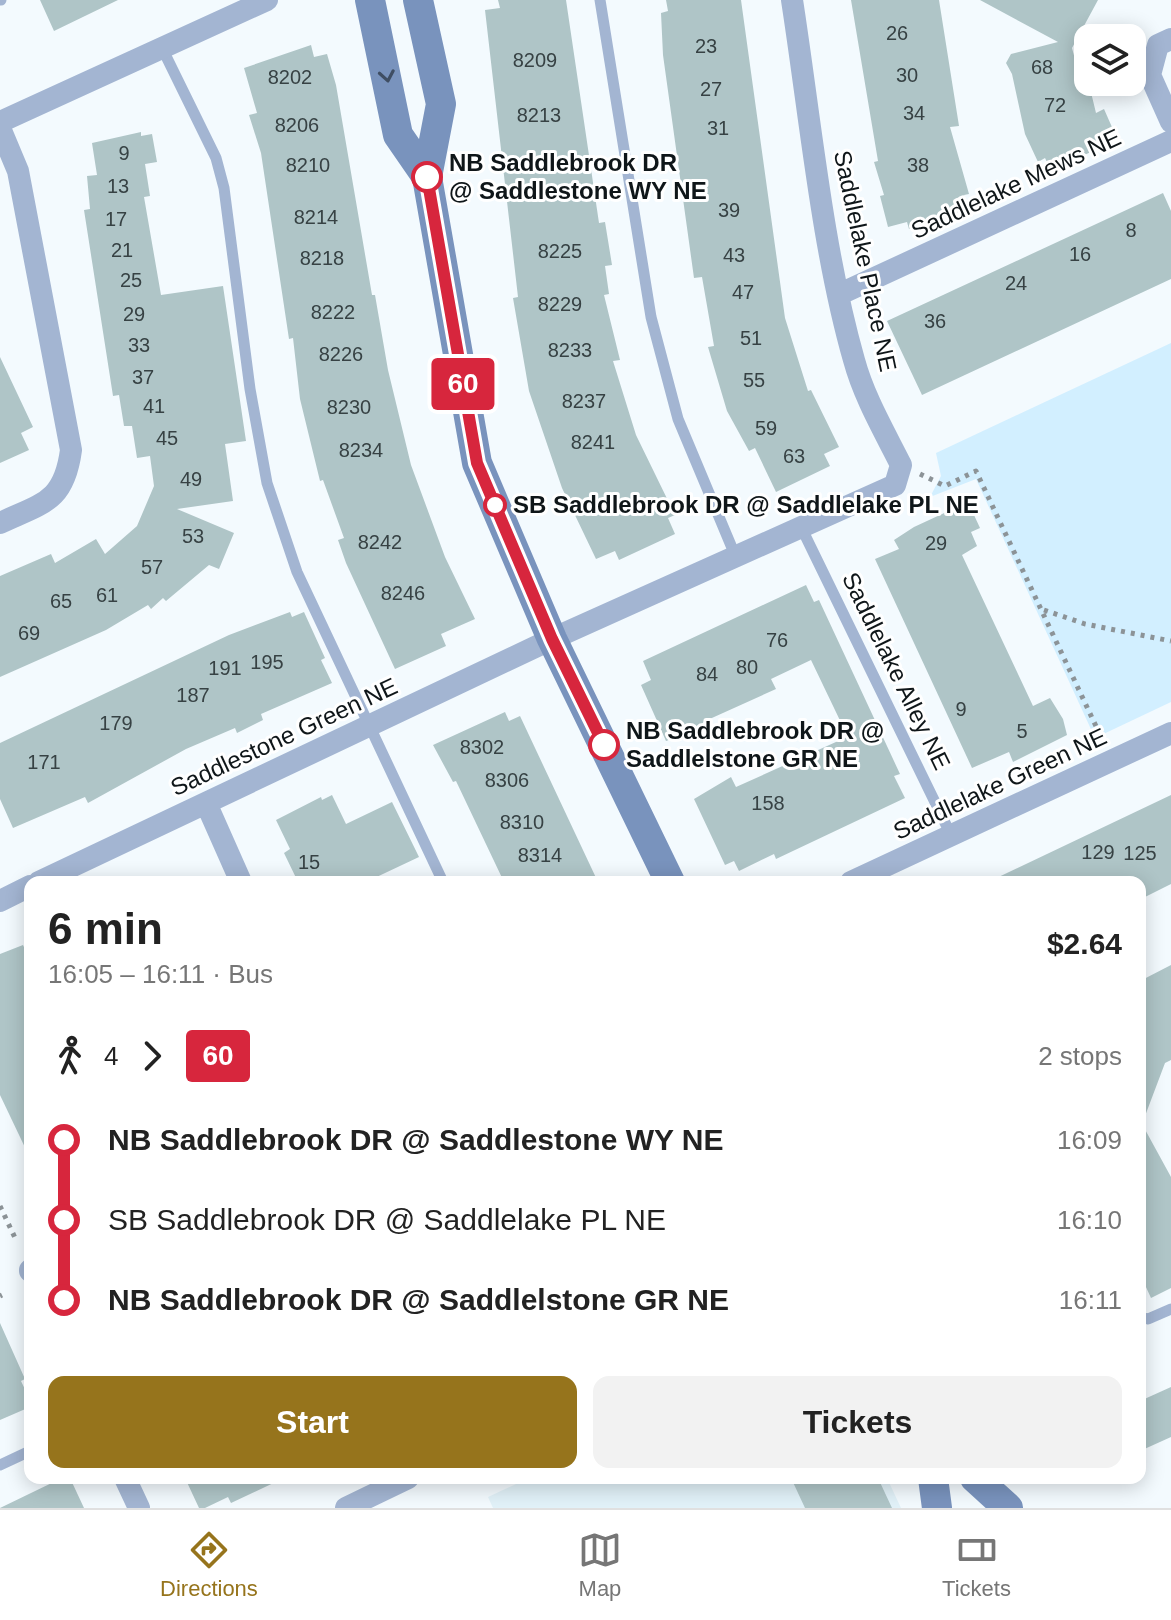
<!DOCTYPE html>
<html lang="en">
<head>
<meta charset="utf-8">
<style>
	:root { --surface:#fff; --page:#f2f2f2; --text:#222; --muted:#767676; --line:#e0e0e0; --accent:#96741c }
	body { margin:0; font-family:Helvetica,sans-serif; background:var(--page); color:var(--text); height:100vh; display:flex; flex-direction:column; font-size:30px; white-space:nowrap }
	* { box-sizing:border-box; margin:0 }
	p { font-size:26px; color:var(--muted) }
	.icon { flex:none; width:44px; height:44px; fill:none; stroke:currentColor; stroke-width:2; stroke-linecap:round; stroke-linejoin:round }
	.map { position:relative; flex:1; overflow:hidden }
	.details { position:absolute; left:24px; top:876px; width:1122px; height:608px; display:flex; flex-direction:column; background:var(--surface); border-radius:16px; box-shadow:0 4px 20px #0003 }
	.details>* { flex:none }
	.badge { padding:0 16px; border-radius:6px; font-size:28px; line-height:52px }
	.fabs { position:absolute; left:1074px; top:24px; display:grid; gap:16px }
	.fabs a { display:grid; place-items:center; width:72px; height:72px; border-radius:16px; background:var(--surface); box-shadow:0 4px 20px #0003; font-size:40px }
	.map>.badge { position:absolute; translate:-50% -50%; box-shadow:0 0 0 4px #fff }
	.legs { display:flex; align-items:center; gap:12px; height:88px; padding:0 24px; font-size:26px }
	.legs p { margin-inline-start:auto }
	.headline { display:flex; align-items:center; justify-content:space-between; height:136px; padding:0 24px }
	h1 { font-size:44px; font-weight:700; line-height:60px }
	.action { display:flex; gap:16px; margin-top:auto; padding:16px 24px }
	.action a { flex:1; height:92px; border-radius:16px; background:var(--accent); color:#fff; font-size:32px; font-weight:700; line-height:92px; text-align:center }
	.action a+a { background:var(--page); color:var(--text) }
	ul { padding:0 24px; list-style:none }
	li { display:flex; align-items:center; gap:28px; height:80px; font-size:30px }
	li i { display:grid; place-items:center; width:12px; height:100%; margin:0 10px; background:currentColor }
	li i::after { content:''; width:20px; height:20px; margin:-10px; border:6px solid; border-radius:50%; background:var(--surface) }
	li p { margin-inline-start:auto }
	li:first-child i { background:linear-gradient(#0000 50%,currentColor 0) }
	li:last-child i { background:linear-gradient(currentColor 50%,#0000 0) }
	.tab-bar { display:flex; justify-content:space-around; align-items:center; height:112px; border-top:2px solid var(--line); background:var(--surface); font-size:22px; color:var(--muted) }
	.tab-bar a { display:grid; justify-items:center; gap:4px }
	.tab-bar .on { color:var(--accent) }
	.map>svg:first-child { display:block }
</style>
</head>
<body>
<div class="map">
<svg width="1171" height="1508" viewBox="0 0 1171 1508">
	<rect width="100%" height="100%" fill="#f3fafe"/>
	<path fill="#e1f1f8" d="M529 1478H887L901 1508H493L488 1497Z"/>
	<path fill="#d2efff" d="M1171 343V702L1095 738 976 479 930 497 941 476 936 453Z"/>
	<path fill="#afc5c7" d="M40 0H118L54 31Z
		M498 0H566L599 223 605 222 612 265 605 266 609 294 604 295 620 360 613 361 636 435 675 515 668 518 675 534 619 560 615 551 596 559 562 488 529 391 513 298 518 297 485 10 500 8Z
		M666 0H741L785 318 808 391 811 390 839 447 824 454 830 466 776 492 755 448 749 451 727 411 708 347 714 346 702 277 694 278 663 55 661 13 668 11Z
		M851 0H939L959 126 950 127 969 194 964 195 968 209 909 229 907 222 888 227 880 196 884 195 874 162 878 161Z
		M980 0H1098L1072 48 1081 82 1088 80 1096 113 1104 109 1115 134 1099 142 1102 147 1051 170 1045 158 1038 162 1025 134 1012 74 1006 63 1011 54 1058 42Z
		M311 45 314 57 327 54 336 85 372 295H375L388 370 411 465 445 557 475 619 441 634 446 646 395 669 346 563 338 540 344 538 323 480 320 481 300 399 293 338 289 339 261 153 249 115 257 113 244 68Z
		M141 132V136L152 134 157 162 145 164 150 196 144 197 161 295 223 286 246 441 225 444 233 501 177 509 234 533 219 569 209 565 166 601 163 598 151 609 148 605 106 630 0 677V576L51 554 55 563 96 539 105 554 137 526 154 486 150 456 137 458 132 426H124L119 395 113 396 84 210 90 209 87 176 97 175 92 143Z
		M1163 193 1171 211V279L922 395 887 321Z
		M0 357 33 427 21 433 29 450 0 463Z
		M968 502 980 528 971 532 977 546 962 555 1033 706 1050 698 1063 719 1067 735 1013 762 1009 752 972 768 875 559 899 549 894 540 914 527Z
		M806 585 814 602 819 600 900 774 894 776 905 798 776 859 774 854 739 871 734 861 725 865 694 799 731 777 736 787 847 737 846 733 811 660 771 679 776 689 703 722 705 727 666 741 641 685 651 680 643 661Z
		M290 612 292 617 304 612 325 658 321 660 332 683 261 714 263 720 237 733 235 728 186 749 88 803 85 797 13 828 0 799V743L229 635Z
		M505 712 509 721 520 716 598 882H504L456 781 453 782 433 745Z
		M332 795 346 824 392 802 419 857 366 882H298L284 853 290 849 276 820 321 797 322 800Z
		M1171 795V884L1143 898 1140 882H988Z
		M23 945 30 960V1158L0 1095V954Z
		M1171 965V1060L1165 1063 1142 1124 1171 1177V1288L1151 1298 1140 1274V981Z
		M0 1323 25 1379 21 1381 30 1400V1407L0 1420Z
		M1171 1387V1437L1140 1451V1401Z
		M62 1478H70L84 1508H0Z
		M185 1478H284L231 1503 228 1497 205 1508H199Z
		M791 1478H878L892 1508H805Z"/>
	<g fill="none" stroke-linecap="round" stroke-linejoin="round">
		<path stroke="#8c9397" stroke-width="5" stroke-dasharray="4 6" stroke-linecap="butt" d="M920 474 945 486 976 471 1102 739
			M1044 610 1085 624 1171 641
			M0 1206 17 1242
			M0 1296 2 1295"/>
		<path stroke="#a3b5d2" stroke-width="11" d="M0 0H1
			M600 0 651 317 678 419 735 555
			M162 48 216 158 224 188 250 389 267 483 297 572 443 882
			M801 527 951 835
			M1140 1317 1148 1319 1171 1309
			M0 1465 30 1451"/>
		<path stroke="#a3b5d2" stroke-width="22" d="M1171 39 1158 45 1150 75 1171 122
			M0 122 267 0
			M0 128 18 171 71 450C64 502 43 503 0 523
			M840 294 1171 141
			M206 803 241 882
			M39 882 552 639 895 485 901 465C884 431 864 397 854 360 822 248 810 116 792 0
			M851 882 1171 733
			M0 901 30 886
			M30 1270V1271
			M125 1478 139 1508
			M346 1508 408 1478"/>
		<path stroke="#7993bd" stroke-width="30" d="M370 0 398 135 427 177
			M418 0 441 104 427 177 477 463 552 639 670 882
			M933 1478 937 1508
			M975 1478 1008 1508"/>
	</g>
	<defs><path id="oneway-chevron" d="M-2-3.5L2.5 0L-2 3.5" fill="none" stroke-width="1.6" stroke-linecap="round" stroke-linejoin="round" transform="scale(2)"/></defs>
	<use stroke="#3f4e63" href="#oneway-chevron" transform="translate(387 76) rotate(80)"/>
	<g fill="none" stroke-linecap="round" stroke-linejoin="round">
		<defs>
			<path id="line-1" d="M427 177 477 463 552 639 604 745"/>
		</defs>
		<use href="#line-1" stroke="#fff" stroke-width="18"/>
		<use href="#line-1" stroke="#d7263d" stroke-width="12"/>
	</g>
	<g fill="#fff" stroke="#d7263d" stroke-width="4">
		<circle cx="427" cy="177" r="14"/>
		<circle cx="495" cy="505" r="10"/>
		<circle cx="604" cy="745" r="14"/>
	</g>
	<g text-anchor="middle" stroke-width="6" stroke-linejoin="round" paint-order="stroke">
		<g font-size="20" fill="#374244">
			<text x="897" y="40">26</text>
			<text x="706" y="53">23</text>
			<text x="535" y="67">8209</text>
			<text x="1042" y="74">68</text>
			<text x="907" y="82">30</text>
			<text x="290" y="84">8202</text>
			<text x="711" y="96">27</text>
			<text x="1055" y="112">72</text>
			<text x="914" y="120">34</text>
			<text x="539" y="122">8213</text>
			<text x="297" y="132">8206</text>
			<text x="718" y="135">31</text>
			<text x="124" y="160">9</text>
			<text x="308" y="172">8210</text>
			<text x="918" y="172">38</text>
			<text x="118" y="193">13</text>
			<text x="729" y="217">39</text>
			<text x="316" y="224">8214</text>
			<text x="116" y="226">17</text>
			<text x="1131" y="237">8</text>
			<text x="122" y="257">21</text>
			<text x="560" y="258">8225</text>
			<text x="1080" y="261">16</text>
			<text x="734" y="262">43</text>
			<text x="322" y="265">8218</text>
			<text x="131" y="287">25</text>
			<text x="1016" y="290">24</text>
			<text x="743" y="299">47</text>
			<text x="560" y="311">8229</text>
			<text x="333" y="319">8222</text>
			<text x="134" y="321">29</text>
			<text x="935" y="328">36</text>
			<text x="751" y="345">51</text>
			<text x="139" y="352">33</text>
			<text x="570" y="357">8233</text>
			<text x="341" y="361">8226</text>
			<text x="143" y="384">37</text>
			<text x="754" y="387">55</text>
			<text x="584" y="408">8237</text>
			<text x="154" y="413">41</text>
			<text x="349" y="414">8230</text>
			<text x="766" y="435">59</text>
			<text x="167" y="445">45</text>
			<text x="593" y="449">8241</text>
			<text x="361" y="457">8234</text>
			<text x="794" y="463">63</text>
			<text x="191" y="486">49</text>
			<text x="193" y="543">53</text>
			<text x="380" y="549">8242</text>
			<text x="936" y="550">29</text>
			<text x="152" y="574">57</text>
			<text x="403" y="600">8246</text>
			<text x="107" y="602">61</text>
			<text x="61" y="608">65</text>
			<text x="29" y="640">69</text>
			<text x="777" y="647">76</text>
			<text x="267" y="669">195</text>
			<text x="747" y="674">80</text>
			<text x="225" y="675">191</text>
			<text x="707" y="681">84</text>
			<text x="193" y="702">187</text>
			<text x="961" y="716">9</text>
			<text x="116" y="730">179</text>
			<text x="1022" y="738">5</text>
			<text x="482" y="754">8302</text>
			<text x="44" y="769">171</text>
			<text x="507" y="787">8306</text>
			<text x="768" y="810">158</text>
			<text x="522" y="829">8310</text>
			<text x="1098" y="859">129</text>
			<text x="1140" y="860">125</text>
			<text x="540" y="862">8314</text>
			<text x="309" y="869">15</text>
		</g>
		<g font-size="24" font-weight="bold" fill="#0f1619" stroke="#fff" text-anchor="start">
			<text x="449" y="171">NB Saddlebrook DR<tspan x="449" dy="28">@ Saddlestone WY NE</tspan></text>
			<text x="513" y="513">SB Saddlebrook DR @ Saddlelake PL NE</text>
			<text x="626" y="739">NB Saddlebrook DR @<tspan x="626" dy="28">Saddlelstone GR NE</tspan></text>
		</g>
		<g font-size="24" fill="#0f1619" stroke="#fff">
			<text transform="translate(1016 184) rotate(-25)" y="8">Saddlelake Mews NE</text>
			<text transform="translate(865 261) rotate(78)" y="8">Saddlelake Place NE</text>
			<text transform="translate(896 671) rotate(64)" y="8">Saddlelake Alley NE</text>
			<text transform="translate(284 737) rotate(-25)" y="8">Saddlestone Green NE</text>
			<text transform="translate(1000 784) rotate(-25)" y="8">Saddlelake Green NE</text>
		</g>
	</g>
</svg>
<div class="fabs">
<a><svg class="icon" aria-label="layers" viewBox="0 0 24 24"><path d="M12 4l9 5-9 5-9-5zM3 14l9 5 9-5"/></svg></a>
</div>
<b class="badge" style="left:463px;top:384px;background:#d7263d;color:#fff">60</b>
<section class="details">
<div class="headline"><div><h1>6 min</h1><p>16:05 – 16:11 · Bus</p></div><b>$2.64</b></div>
<div class="legs"><svg class="icon" aria-label="walk" viewBox="0 0 24 24"><circle cx="13" cy="4" r="2"/><path d="M13 8l-2 6 4 7M11 14l-3 7M7 12l3-4h3l4 4"/></svg>4<svg class="icon" aria-label="forward" viewBox="0 0 24 24"><path d="M9 5l7 7-7 7"/></svg><b class="badge" style="background:#d7263d;color:#fff">60</b><p>2 stops</p></div>
<ul>
<li><i style="color:#d7263d"></i><b>NB Saddlebrook DR @ Saddlestone WY NE</b><p>16:09</p></li>
<li><i style="color:#d7263d"></i><span>SB Saddlebrook DR @ Saddlelake PL NE</span><p>16:10</p></li>
<li><i style="color:#d7263d"></i><b>NB Saddlebrook DR @ Saddlelstone GR NE</b><p>16:11</p></li>
</ul>
<div class="action"><a>Start</a><a>Tickets</a></div>
</section>
</div>
<nav class="tab-bar">
<a class="on"><svg class="icon" aria-label="directions" viewBox="0 0 24 24"><path d="M12 3l9 9-9 9-9-9zM9 14v-3h6M13 9l2 2-2 2"/></svg>Directions</a>
<a><svg class="icon" aria-label="map" viewBox="0 0 24 24"><path d="M3 6l6-2 6 2 6-2v14l-6 2-6-2-6 2zM9 4v14M15 6v14"/></svg>Map</a>
<a><svg class="icon" aria-label="tickets" viewBox="0 0 24 24"><path d="M3 7h18v10H3zM15 7v10"/></svg>Tickets</a>
</nav>
</body>
</html>
